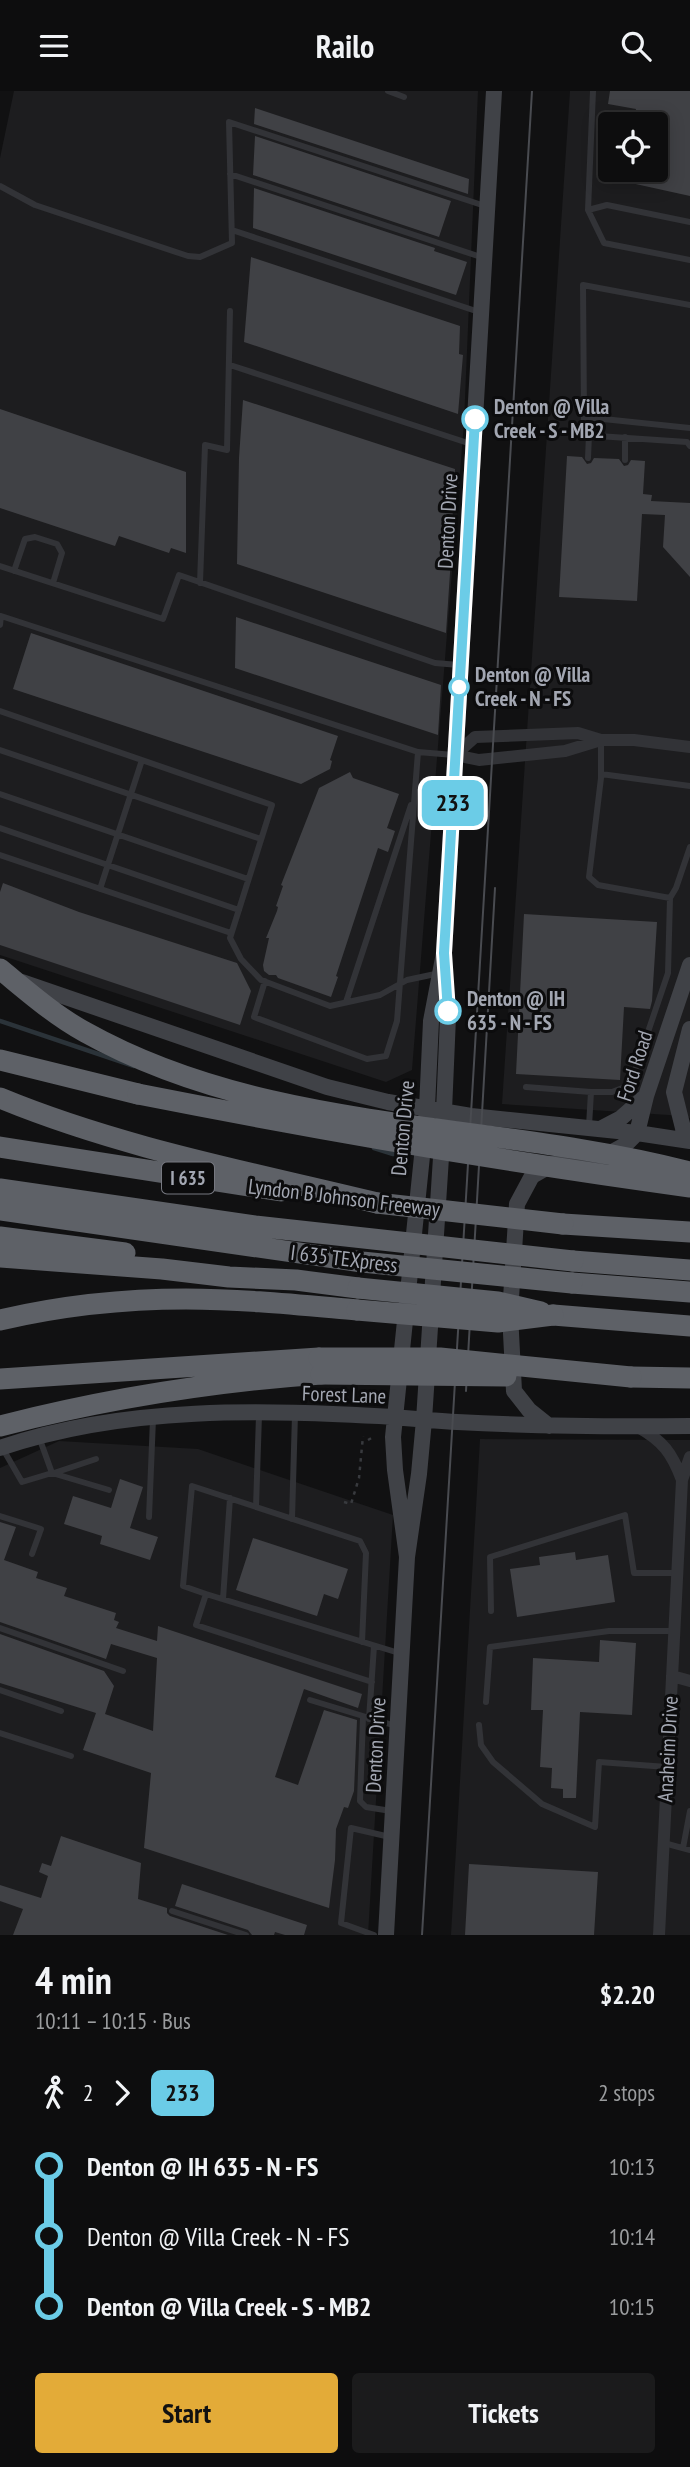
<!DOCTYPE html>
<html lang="en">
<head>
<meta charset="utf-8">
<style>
	:root { --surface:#0d0d0e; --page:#1b1b1c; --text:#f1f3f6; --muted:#9a9c9e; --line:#2d2d2e; --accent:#e3ab38 }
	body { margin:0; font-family:"PT Sans Narrow",sans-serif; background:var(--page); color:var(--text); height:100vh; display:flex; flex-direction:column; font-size:26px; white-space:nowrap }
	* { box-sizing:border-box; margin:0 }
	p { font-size:23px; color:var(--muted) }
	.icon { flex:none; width:38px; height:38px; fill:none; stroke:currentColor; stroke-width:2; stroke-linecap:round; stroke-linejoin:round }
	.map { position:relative; height:1844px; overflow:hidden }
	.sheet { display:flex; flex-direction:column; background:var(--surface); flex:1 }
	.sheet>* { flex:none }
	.badge { padding:0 14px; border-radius:10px; font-size:24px; line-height:46px }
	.buttons { position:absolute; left:598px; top:21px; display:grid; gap:14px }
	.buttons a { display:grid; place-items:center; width:70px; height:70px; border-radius:7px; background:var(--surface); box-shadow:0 4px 18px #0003,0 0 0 2px var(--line); font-size:35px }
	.map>.badge { position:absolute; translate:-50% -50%; box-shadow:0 0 0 4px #fff }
	.legs { display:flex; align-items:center; gap:10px; height:77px; padding:0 35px; font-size:23px }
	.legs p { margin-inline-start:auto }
	.headline { display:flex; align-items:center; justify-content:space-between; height:119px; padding:0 35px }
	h1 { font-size:38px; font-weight:600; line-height:52px }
	.button { display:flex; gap:14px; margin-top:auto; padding:14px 35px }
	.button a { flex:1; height:80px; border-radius:7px; background:var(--accent); color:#111; font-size:28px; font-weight:600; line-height:80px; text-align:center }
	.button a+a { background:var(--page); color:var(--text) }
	ul { padding:0 35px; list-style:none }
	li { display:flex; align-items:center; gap:24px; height:70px; font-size:26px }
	li i { display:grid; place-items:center; width:10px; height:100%; margin:0 9px; background:currentColor }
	li i::after { content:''; width:18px; height:18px; margin:-9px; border:5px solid; border-radius:50%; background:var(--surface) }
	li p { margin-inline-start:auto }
	li:first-child i { background:linear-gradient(#0000 50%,currentColor 0) }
	li:last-child i { background:linear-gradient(currentColor 50%,#0000 0) }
	header { display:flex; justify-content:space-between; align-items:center; height:91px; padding:0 35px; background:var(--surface); font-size:32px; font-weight:600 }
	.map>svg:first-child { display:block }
</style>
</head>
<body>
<header><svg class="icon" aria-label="menu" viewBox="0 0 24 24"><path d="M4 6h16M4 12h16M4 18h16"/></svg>Railo<svg class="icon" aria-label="search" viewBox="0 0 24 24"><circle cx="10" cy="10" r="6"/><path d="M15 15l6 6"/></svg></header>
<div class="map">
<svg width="690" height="1844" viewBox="0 0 690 1844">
	<rect width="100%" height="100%" fill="#111112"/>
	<path fill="#1d1d1f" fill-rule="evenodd" d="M14 0H478L464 331 412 979 386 991 0 864V67Z
		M570 0H690V1027L684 1025 502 1013ZM611 33H656V79H611Z
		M480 1348 690 1349V1844H451Z
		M59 1350 198 1358 393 1424 368 1844H0V1377Z"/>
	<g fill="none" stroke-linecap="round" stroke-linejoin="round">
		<path stroke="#2b3339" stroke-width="4.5" d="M0 930 134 975
			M374 1057 393 1063"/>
	</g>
	<path fill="#404145" d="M610 0H690V105L631 92 633 79H656V33H633L636 18 608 13Z
		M255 17 469 88 468 103 254 33Z
		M255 45 451 110 439 146 253 84Z
		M254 97 435 157 434 160 467 171 456 204 253 137Z
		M251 166 460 235 459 263 463 264 458 323 244 251Z
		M243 309 455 378 452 437H450L448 466 451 467 446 542 237 473 239 367Z
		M0 318 186 381V462L171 457 169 462 119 445 115 455 0 417Z
		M567 365 582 366 587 373 591 372 594 367 619 368 624 375 628 374 631 369 645 370 643 403 652 404 651 410 690 412V486L663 456 665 424 642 423 637 510 559 506Z
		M236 526 441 594 438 644 235 577Z
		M31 542 338 645 330 669 332 670 330 678 301 693 13 598Z
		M350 681 353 687 399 703 387 737 395 740 388 761 378 757 336 885 338 886 331 906 278 887 276 884H269L264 880 263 874 269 847H266L277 820 278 816 276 815 283 795 281 794 319 697Z
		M3 792 79 821 237 872 251 900 240 934 0 854V801Z
		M524 823 657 831 652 910 650 918 624 916 620 989 516 983Z
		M120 1388 143 1396 130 1437 158 1446 150 1469 100 1453 102 1445 64 1433 73 1405 111 1417Z
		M0 1431 16 1436 4 1469 38 1481 36 1487 67 1497 64 1505 116 1522 114 1529 119 1531 116 1537 157 1550 158 1535 362 1603 358 1617 304 1598 275 1686 298 1694 324 1619 357 1629 354 1700 348 1717 344 1716 336 1738 335 1769 329 1817 144 1757 151 1682 83 1659 96 1622 0 1592V1543L104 1580 114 1595 105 1623 153 1640 157 1567 111 1553 106 1568 0 1531Z
		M253 1447 348 1478 338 1508 324 1503 317 1525 236 1499Z
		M575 1461 576 1469 608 1464 615 1511 517 1526 510 1478 540 1474 539 1466Z
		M600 1549 636 1552 632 1624 580 1621 576 1707H563V1698L551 1697 552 1677 540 1676 543 1619H531L533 1567 599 1571Z
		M61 1745 141 1772 138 1808 167 1817V1822L170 1825 228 1844H13L23 1818 0 1810V1794L41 1807 48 1785 39 1781 42 1772 51 1775Z
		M469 1773 598 1781 594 1844H465Z
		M182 1793 307 1834 304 1844H285L275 1841 274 1844H252L248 1839 175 1815Z"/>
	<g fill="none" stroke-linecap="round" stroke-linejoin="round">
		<path stroke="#383a3e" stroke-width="2.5" stroke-dasharray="3.5 5" stroke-linecap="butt" d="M368 1349 375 1345
			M344 1411 351 1413 359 1387 363 1345"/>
		<path stroke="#323337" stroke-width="6" d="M388 0 404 6
			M593 0 588 119 604 152 690 169
			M230 83 484 167
			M0 95 35 114 188 165 200 166 232 152 229 31 485 115
			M588 119 607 114 690 131
			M232 139 479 221
			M230 274 471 353
			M584 326 583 194 690 214
			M690 337 584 326 583 344 687 351 690 355
			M588 367 589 344
			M625 369V346
			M0 475 163 528 179 484 435 572 459 574
			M14 480 25 448 35 446 57 453 62 462 53 492
			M200 492 205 354 227 359 230 220
			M0 534 1 525 418 661 454 664
			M0 620 272 714 230 847 241 868 261 889 330 915 380 904 407 889 440 882
			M601 649V687L589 786 598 794 670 807 676 797 690 756
			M0 659 261 748
			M601 683 690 695
			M0 703 248 788
			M0 737 239 819
			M0 764 231 842
			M100 798 142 669
			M265 890 254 926 367 968 386 965 397 930 418 661
			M346 911 411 714
			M526 996 591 1001
			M589 1035 591 1001H612L625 996 632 988 668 882 670 807
			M3 1358 22 1391 52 1382 39 1346
			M52 1382 109 1399
			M54 1382 96 1368
			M256 1416 259 1324
			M0 1425 41 1438 32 1463
			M149 1426 153 1328
			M292 1428 295 1323
			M206 1503 183 1495 192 1395 360 1450 366 1462 362 1551
			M223 1508 230 1407
			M491 1520 490 1466 625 1424 634 1482H677
			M0 1537 123 1580
			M372 1591 196 1534 206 1503 399 1562
			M0 1599 61 1620
			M310 1609 396 1635
			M486 1611 490 1556 609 1540H674
			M363 1626 360 1710 366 1716 391 1720
			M369 1628 374 1555
			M479 1634 481 1654 493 1671 542 1713 595 1736 599 1671 667 1676
			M0 1642 71 1665
			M664 1752 690 1759
			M683 1757 690 1720
			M172 1820 246 1844
			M374 1844 341 1832 351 1737 390 1746"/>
		<path stroke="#323337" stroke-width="12" d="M455 664 479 669 565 660 601 649H634L690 656
			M455 664 475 646 578 642 601 649
			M638 1336C663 1350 672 1362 682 1389
			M672 1585 690 1590
			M659 1844 682 1389 690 1366"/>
		<path stroke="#404247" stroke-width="16" d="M22 891 327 996 388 1011 471 1025 637 1042 690 1050
			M600 1038 621 1027 646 1005
			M686 1049 674 1001 690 938
			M603 1066 625 1054 637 1042 646 1005 690 874
			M549 1335 529 1319 514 1300 510 1223 517 1113 532 1085 553 1073 581 1070 604 1071
			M0 1357C126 1314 263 1319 394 1326 415 1328 436 1330 457 1331 535 1335 612 1336 690 1335
			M407 1466 395 1379 393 1346 427 1017 431 930 444 862 494 0
			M386 1844 407 1466 419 1383 424 1329 444 1020 448 926 445 886"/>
		<path stroke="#5e6167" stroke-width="21" d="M0 969 138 1003
			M0 1007C121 1057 250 1081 377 1112
			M0 1056 281 1100
			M563 1133 690 1141
			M0 1146 125 1162
			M0 1166 162 1178 229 1186 296 1189 358 1197
			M573 1170 690 1179
			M572 1192 690 1201
			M553 1224 690 1235
			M0 1229C60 1215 124 1208 186 1208 243 1208 300 1214 357 1219
			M631 1286 690 1287
			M0 1288 319 1267
			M0 1335C109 1307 209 1291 321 1283"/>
		<path stroke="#494b50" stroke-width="2" d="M466 1300 495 797
			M422 1844 532 0"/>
		<path stroke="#5e6167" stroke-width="21" d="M0 878C27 900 54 924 85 941 269 1044 490 1029 690 1081
			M138 1003C321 1039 505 1071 690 1096
			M0 1098 255 1135 573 1170
			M377 1112 563 1133
			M0 1119 362 1171 572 1192
			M358 1197 498 1211 541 1221
			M357 1219 498 1231 553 1224
			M319 1267H440L631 1286
			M321 1283 506 1285"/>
	</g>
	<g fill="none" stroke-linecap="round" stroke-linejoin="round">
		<defs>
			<path id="line-1" d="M448 920 444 862 475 328"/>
		</defs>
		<use href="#line-1" stroke="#fff" stroke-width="16"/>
		<use href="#line-1" stroke="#6bcce7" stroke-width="10"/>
	</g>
	<g fill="#fff" stroke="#6bcce7" stroke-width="3.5">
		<circle cx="475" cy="328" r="12"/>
		<circle cx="459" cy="596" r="9"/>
		<circle cx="448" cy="920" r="12"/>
	</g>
	<g text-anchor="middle" stroke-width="6" stroke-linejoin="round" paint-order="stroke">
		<rect fill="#0c0c0d" stroke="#767880" stroke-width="2" x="162" y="1071.5" width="52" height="31" rx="5"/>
		<g font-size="19" font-weight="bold" fill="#a3a7b2">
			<text x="188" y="1094">I 635</text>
		</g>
		<g font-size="21" font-weight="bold" fill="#a3a7b2" stroke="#0c0c0d" text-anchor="start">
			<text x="494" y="323">Denton @ Villa<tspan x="494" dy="24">Creek - S - MB2</tspan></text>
			<text x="475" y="591">Denton @ Villa<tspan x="475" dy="24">Creek - N - FS</tspan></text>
			<text x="467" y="915">Denton @ IH<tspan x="467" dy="24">635 - N - FS</tspan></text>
		</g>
		<g font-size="21" fill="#a3a7b2" stroke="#0c0c0d">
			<text transform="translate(448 430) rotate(-87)" y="7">Denton Drive</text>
			<text transform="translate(635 975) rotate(-72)" y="7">Ford Road</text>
			<text transform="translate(403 1037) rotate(-85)" y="7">Denton Drive</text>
			<text transform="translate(344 1107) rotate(7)" y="7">Lyndon B Johnson Freeway</text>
			<text transform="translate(344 1168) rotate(7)" y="7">I 635 TEXpress</text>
			<text transform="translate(344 1304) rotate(2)" y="7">Forest Lane</text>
			<text transform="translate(376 1654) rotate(-87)" y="7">Denton Drive</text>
			<text transform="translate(668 1658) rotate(-87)" y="7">Anaheim Drive</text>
		</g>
	</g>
</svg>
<div class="buttons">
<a><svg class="icon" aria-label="locate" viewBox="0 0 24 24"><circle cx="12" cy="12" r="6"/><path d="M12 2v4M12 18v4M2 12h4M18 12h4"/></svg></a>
</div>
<b class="badge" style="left:453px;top:712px;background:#6bcce7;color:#111">233</b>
</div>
<section class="sheet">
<div class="headline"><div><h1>4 min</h1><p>10:11 – 10:15 · Bus</p></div><b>$2.20</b></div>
<div class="legs"><svg class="icon" aria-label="walk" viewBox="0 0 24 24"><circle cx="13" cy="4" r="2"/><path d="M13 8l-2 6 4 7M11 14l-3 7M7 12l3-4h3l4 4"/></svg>2<svg class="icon" aria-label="forward" viewBox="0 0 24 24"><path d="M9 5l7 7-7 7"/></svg><b class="badge" style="background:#6bcce7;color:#111">233</b><p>2 stops</p></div>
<ul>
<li><i style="color:#6bcce7"></i><b>Denton @ IH 635 - N - FS</b><p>10:13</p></li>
<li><i style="color:#6bcce7"></i><span>Denton @ Villa Creek - N - FS</span><p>10:14</p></li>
<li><i style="color:#6bcce7"></i><b>Denton @ Villa Creek - S - MB2</b><p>10:15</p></li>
</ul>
<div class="button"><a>Start</a><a>Tickets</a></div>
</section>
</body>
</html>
